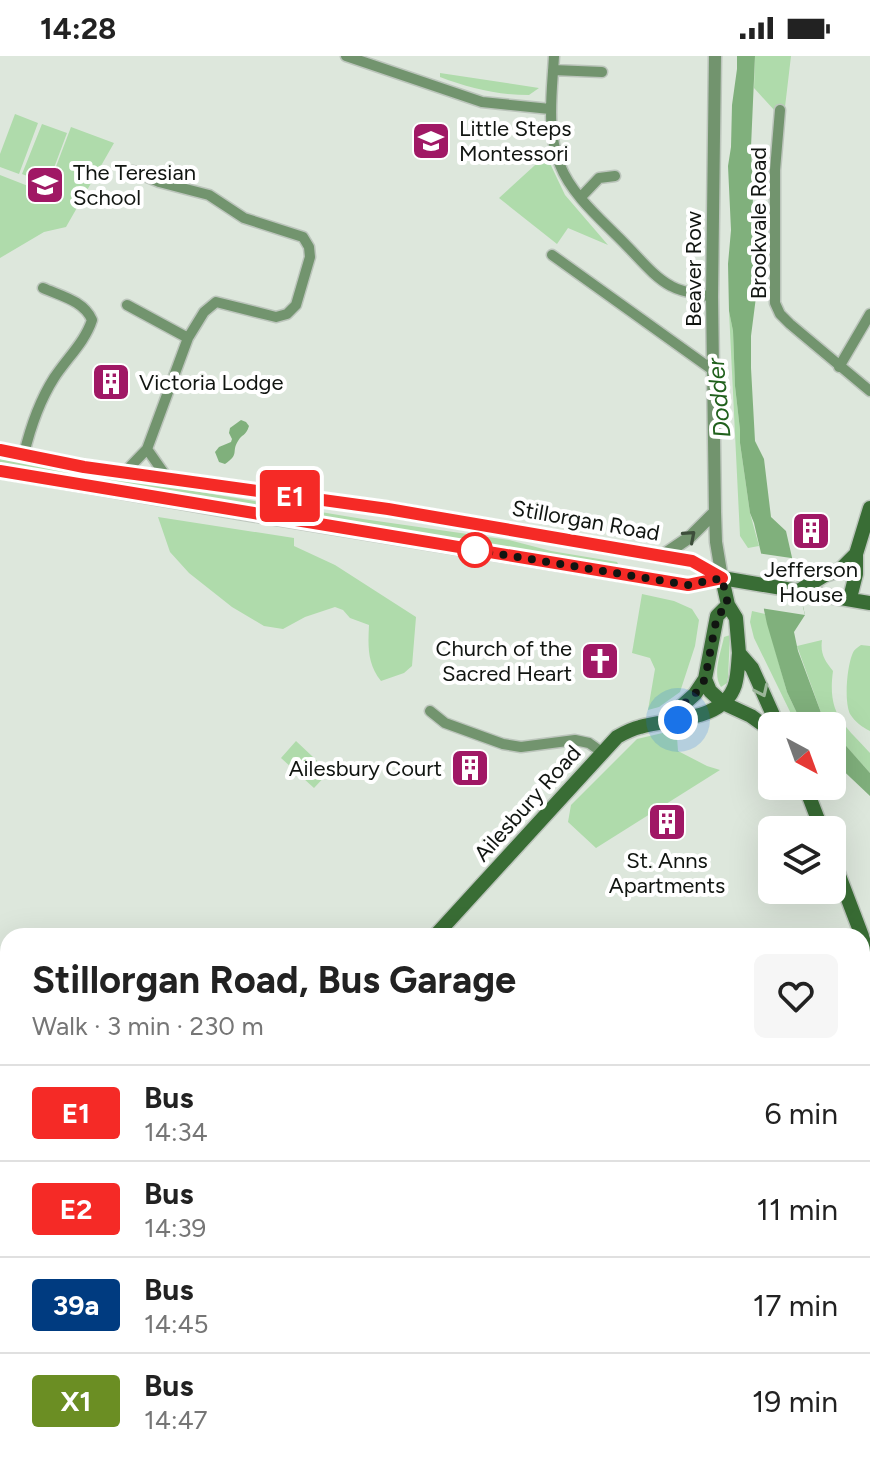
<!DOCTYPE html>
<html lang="en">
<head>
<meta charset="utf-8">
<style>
	:root { --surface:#fff; --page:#f6f6f6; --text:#222; --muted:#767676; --line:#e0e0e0 }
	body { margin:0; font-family:Figtree,sans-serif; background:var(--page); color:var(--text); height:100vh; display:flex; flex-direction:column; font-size:30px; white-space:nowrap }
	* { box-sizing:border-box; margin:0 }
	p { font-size:26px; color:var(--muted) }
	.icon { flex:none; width:44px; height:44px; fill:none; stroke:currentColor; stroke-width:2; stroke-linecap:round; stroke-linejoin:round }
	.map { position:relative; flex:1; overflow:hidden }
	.drawer { position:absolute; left:0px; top:872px; width:870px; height:538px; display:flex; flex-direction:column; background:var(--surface); border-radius:24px 24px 0 0; box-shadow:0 8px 32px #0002 }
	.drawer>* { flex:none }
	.badge { padding:0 16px; border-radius:6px; font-size:28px; line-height:52px }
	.needle { width:52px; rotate:139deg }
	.controls { position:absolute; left:758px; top:656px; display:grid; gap:16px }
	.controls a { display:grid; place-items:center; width:88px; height:88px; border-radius:12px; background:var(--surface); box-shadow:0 8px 32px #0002; font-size:40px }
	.you { position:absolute; width:40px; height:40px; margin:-20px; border:6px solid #fff; border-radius:50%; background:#1a73e8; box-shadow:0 0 0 12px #1a73e833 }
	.map>.badge { position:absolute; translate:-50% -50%; box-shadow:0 0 0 4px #fff }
	.round { display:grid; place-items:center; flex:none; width:84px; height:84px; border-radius:12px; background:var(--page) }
	.overview { display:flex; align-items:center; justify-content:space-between; height:136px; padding:0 32px }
	h1 { font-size:38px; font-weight:700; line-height:60px }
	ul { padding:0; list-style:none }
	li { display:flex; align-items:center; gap:24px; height:96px; padding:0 32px; border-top:2px solid var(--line) }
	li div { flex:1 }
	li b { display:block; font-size:30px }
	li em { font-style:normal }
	li .badge { min-width:88px; font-weight:700; text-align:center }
	.status { display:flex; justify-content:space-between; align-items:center; height:56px; padding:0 40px; background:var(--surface); direction:ltr }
	.status svg { height:22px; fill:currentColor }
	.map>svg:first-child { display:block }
</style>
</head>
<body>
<div class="status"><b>14:28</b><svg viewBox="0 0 49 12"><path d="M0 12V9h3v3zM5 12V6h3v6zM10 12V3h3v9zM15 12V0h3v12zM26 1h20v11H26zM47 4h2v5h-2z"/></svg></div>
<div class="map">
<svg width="870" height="1409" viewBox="0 0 870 1409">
	<rect width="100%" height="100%" fill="#dde7dc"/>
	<path fill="#afdbab" d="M755 0H791L785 51 775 55 754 32Z
		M440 17 539 32 529 39C497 39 469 32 440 21Z
		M15 58 38 67 19 118 0 111V98Z
		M42 68 67 77 48 128 22 118Z
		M71 71 114 87 66 171 44 176 0 202V119L46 137Z
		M546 99 565 139 608 189 568 172 557 188 499 142Z
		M729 255 733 275 735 330 740 374V387L750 457 759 490 748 492 740 480Z
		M0 403 363 463 509 484 551 495 617 506 618 508 616 510 0 407Z
		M158 461 294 482V490L335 509 416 561 412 610 404 617 381 625C367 608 368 589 369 569L350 562 343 554 335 551 305 561 283 573 264 570 232 551 189 517 170 496Z
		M642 538 674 545 692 553 699 564 695 590 680 636 659 651 648 654 655 613 650 602 632 597Z
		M752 555 765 558 787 636 803 670H797L754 582 750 566Z
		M730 579 728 621 727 627 721 631C712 618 721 596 724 581Z
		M822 584C820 598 825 605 833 615 827 659 844 668 870 697V717L836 679 832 674V670H829L823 662 797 590Z
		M861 589 870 590V675C862 671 855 666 850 658 844 645 847 612 852 599 854 593 857 592 861 589Z
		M671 675 677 681 678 695 707 710 720 714 596 792 568 766 571 749 637 683Z
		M296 685 329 716 314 732 281 702Z
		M870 1204V1346L862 1375V1207Z
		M471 1402H845L831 1409H470Z"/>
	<path fill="#80b07c" d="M737 0H755L751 91 753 135 752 194 756 241 751 280V312L755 385 764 403 771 461 786 475 805 559 794 576 798 595 823 662 829 670H803L787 636 767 568 764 554 761 497 754 467 750 457 740 387V374L735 330 733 275 729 255 728 208 731 174 728 110 731 91 732 49 737 13Z
		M241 364 246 366 249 370C246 380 242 378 238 385 231 396 240 398 225 408L219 406 215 396 219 391 231 386 232 383 229 377 230 372Z
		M832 674 870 717V740L832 704Z"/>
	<path fill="#dde7dc" d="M757 497 791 502 805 559 760 552Z"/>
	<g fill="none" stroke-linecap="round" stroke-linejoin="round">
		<defs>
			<path id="minor" d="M346 0 482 46 550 53
				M554 0C552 37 546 73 560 109 572 140 603 165 626 189 640 203 654 221 671 230 683 237 700 238 712 241
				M553 14 602 16
				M780 54 775 114V247L780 258 790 268 870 335
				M581 141 599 122 615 120
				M552 199 714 315
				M127 249 188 282
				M839 311 870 258
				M147 393 168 423
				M24 398C30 373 40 344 54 322 67 302 85 286 92 264 84 245 61 240 43 232
				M124 417 147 393 188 282 204 256 216 246 276 261 287 258 296 249 310 201 309 191 303 181 244 162 209 139 159 126 133 115
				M430 655 445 667 503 688 521 691 575 684 589 687 603 697
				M0 944 8 942
				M156 1402 159 1409"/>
			<path id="tertiary" d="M715 0 712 241 715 456 716 486 722 522
				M662 500 690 481 715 456"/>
			<path id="secondary" d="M0 394 84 411 388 453 662 500 692 505 722 522 870 547
				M0 415 239 456 688 529 722 522
				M722 522 728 549 736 562 739 597 752 612 778 670
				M800 534 825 519 840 514 856 498
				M850 542 856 518V498L870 452
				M728 549 717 560 705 623 710 635 723 647 751 660 772 675
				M665 665 695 638 705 623
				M805 730 822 774
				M832 801 862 880
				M435 880 617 681C624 677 631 673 640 671 670 662 723 666 735 629 738 619 738 607 739 597
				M862 881 870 903
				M0 1355 8 1346"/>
		</defs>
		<use href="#minor" stroke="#bcc5bc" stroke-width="13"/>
		<use href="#tertiary" stroke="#bcc5bc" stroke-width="15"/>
		<use href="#secondary" stroke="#bcc5bc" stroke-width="17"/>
		<use href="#minor" stroke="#72946e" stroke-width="10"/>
		<use href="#tertiary" stroke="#72946e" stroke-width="12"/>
		<use href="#secondary" stroke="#396d35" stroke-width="14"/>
	</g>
	<defs><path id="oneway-chevron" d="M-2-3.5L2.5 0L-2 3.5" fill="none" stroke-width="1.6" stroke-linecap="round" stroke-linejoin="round" transform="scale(2)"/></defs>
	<use stroke="#3d4e3b" href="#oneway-chevron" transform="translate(690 480) rotate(-41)"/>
	<use stroke="#9cb69a" href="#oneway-chevron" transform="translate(762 635) rotate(65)"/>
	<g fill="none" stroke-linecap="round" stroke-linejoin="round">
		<defs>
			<path id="line" d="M0 394 84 411 388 453 662 500 692 505 722 522 688 529 0 415"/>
		</defs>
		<use href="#line" stroke="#fff" stroke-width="18"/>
		<use href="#line" stroke="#f52a26" stroke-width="12"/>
		<path stroke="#111511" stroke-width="8" stroke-dasharray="0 14.4" d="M475 494 688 529 722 522 728 549 717 560 705 623 695 638 665 665 678 664"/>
	</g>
	<defs>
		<symbol id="school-square" viewBox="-11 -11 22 22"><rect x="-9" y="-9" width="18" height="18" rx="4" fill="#a01865" stroke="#fff"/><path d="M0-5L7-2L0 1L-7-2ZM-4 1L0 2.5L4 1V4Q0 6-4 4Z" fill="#fff"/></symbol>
		<symbol id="building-square" viewBox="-11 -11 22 22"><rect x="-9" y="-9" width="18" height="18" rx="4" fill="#a01865" stroke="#fff"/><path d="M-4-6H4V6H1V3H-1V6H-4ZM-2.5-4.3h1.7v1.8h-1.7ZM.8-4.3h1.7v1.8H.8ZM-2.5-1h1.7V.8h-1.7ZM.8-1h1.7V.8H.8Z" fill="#fff"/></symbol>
		<symbol id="church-square" viewBox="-11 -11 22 22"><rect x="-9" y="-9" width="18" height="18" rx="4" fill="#a01865" stroke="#fff"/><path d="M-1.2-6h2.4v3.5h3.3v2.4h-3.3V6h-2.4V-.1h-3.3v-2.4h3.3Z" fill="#fff"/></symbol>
	</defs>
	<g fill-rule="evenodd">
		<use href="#school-square" x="409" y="63" width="44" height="44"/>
		<use href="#school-square" x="23" y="107" width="44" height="44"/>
		<use href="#building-square" x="89" y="304" width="44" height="44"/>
		<use href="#building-square" x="789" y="453" width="44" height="44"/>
		<use href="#church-square" x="578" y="583" width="44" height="44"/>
		<use href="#building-square" x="448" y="690" width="44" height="44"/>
		<use href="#building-square" x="645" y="744" width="44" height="44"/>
	</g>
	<circle fill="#fff" stroke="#f52a26" stroke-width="4" cx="475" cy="494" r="16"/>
	<g text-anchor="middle" stroke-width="8" stroke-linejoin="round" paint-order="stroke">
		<g font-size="22" fill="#111511" stroke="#fff" text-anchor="start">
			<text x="459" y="80">Little Steps<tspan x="459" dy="25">Montessori</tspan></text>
			<text x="73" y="124">The Teresian<tspan x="73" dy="25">School</tspan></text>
			<text x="139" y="334">Victoria Lodge</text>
			<text x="811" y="521" text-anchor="middle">Jefferson<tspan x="811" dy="25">House</tspan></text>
			<text x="572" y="600" text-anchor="end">Church of the<tspan x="572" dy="25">Sacred Heart</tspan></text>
			<text x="442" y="720" text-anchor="end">Ailesbury Court</text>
			<text x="667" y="812" text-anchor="middle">St. Anns<tspan x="667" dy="25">Apartments</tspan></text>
		</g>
		<g font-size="22" fill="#111511" stroke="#fff">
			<text transform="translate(758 167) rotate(-90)" y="8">Brookvale Road</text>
			<text transform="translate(693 213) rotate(-90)" y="8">Beaver Row</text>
			<text transform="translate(586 464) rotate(10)" y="8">Stillorgan Road</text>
			<text transform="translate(527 747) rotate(-48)" y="8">Ailesbury Road</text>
		</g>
		<g font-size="24" font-style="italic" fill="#21611d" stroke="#fff">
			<text transform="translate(719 342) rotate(-95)" y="8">Dodder</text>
		</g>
	</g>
</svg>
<div class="controls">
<a><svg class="needle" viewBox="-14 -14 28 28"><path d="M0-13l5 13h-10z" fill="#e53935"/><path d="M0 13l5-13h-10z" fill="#767676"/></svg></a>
<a><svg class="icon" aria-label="layers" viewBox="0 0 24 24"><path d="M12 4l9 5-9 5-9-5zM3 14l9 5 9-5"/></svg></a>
</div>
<div class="you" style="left:678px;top:664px"></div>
<b class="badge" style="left:290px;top:440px;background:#f52a26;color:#fff">E1</b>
<section class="drawer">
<div class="overview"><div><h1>Stillorgan Road, Bus Garage</h1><p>Walk · 3 min · 230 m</p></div><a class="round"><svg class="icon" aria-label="heart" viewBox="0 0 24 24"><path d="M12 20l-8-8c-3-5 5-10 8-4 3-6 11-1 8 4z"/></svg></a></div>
<ul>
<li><span class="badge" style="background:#f52a26;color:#fff">E1</span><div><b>Bus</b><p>14:34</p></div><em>6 min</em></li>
<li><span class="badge" style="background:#f52a26;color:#fff">E2</span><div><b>Bus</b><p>14:39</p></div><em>11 min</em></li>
<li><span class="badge" style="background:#003b80;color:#fff">39a</span><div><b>Bus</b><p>14:45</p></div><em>17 min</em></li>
<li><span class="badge" style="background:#6b8e23;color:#fff">X1</span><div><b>Bus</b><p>14:47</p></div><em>19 min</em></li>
</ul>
</section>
</div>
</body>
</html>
